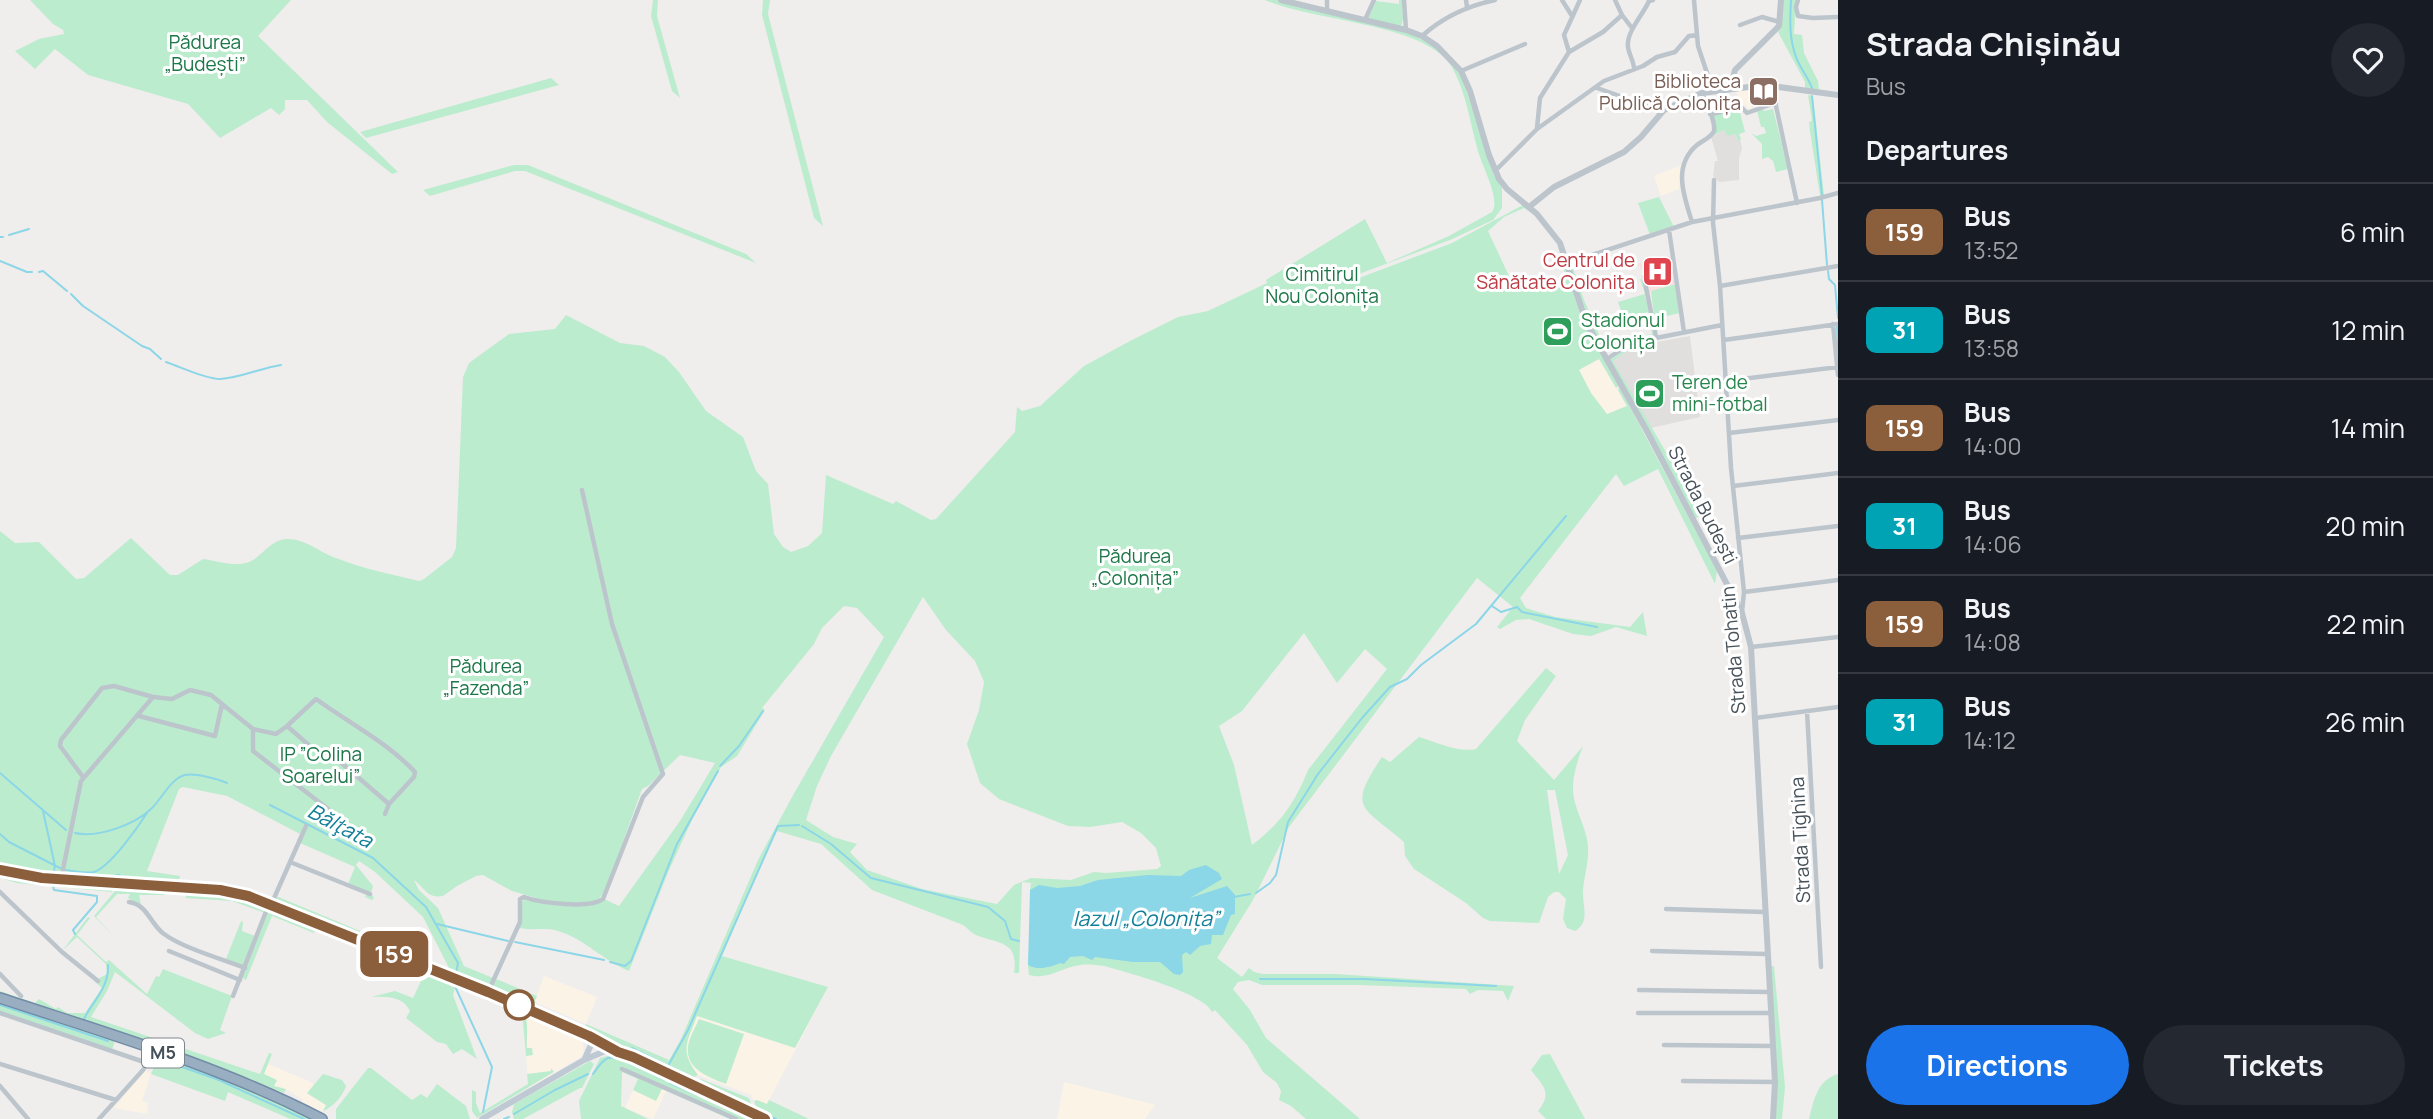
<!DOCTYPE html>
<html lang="en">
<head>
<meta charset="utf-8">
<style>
	:root { --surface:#171b24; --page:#242831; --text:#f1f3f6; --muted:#9ea1a6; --line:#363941; --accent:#1a73e8 }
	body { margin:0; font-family:Manrope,sans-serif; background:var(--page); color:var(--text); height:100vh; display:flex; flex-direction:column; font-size:26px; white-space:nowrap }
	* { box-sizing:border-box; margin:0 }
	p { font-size:23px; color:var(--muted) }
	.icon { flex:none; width:38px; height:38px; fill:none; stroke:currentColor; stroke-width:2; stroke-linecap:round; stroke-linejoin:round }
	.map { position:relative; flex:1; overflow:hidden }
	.details { display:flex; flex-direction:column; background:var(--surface); width:595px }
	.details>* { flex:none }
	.badge { padding:0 14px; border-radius:10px; font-size:24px; line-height:46px }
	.map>.badge { position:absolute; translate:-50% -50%; box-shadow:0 0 0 4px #fff }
	h2 { padding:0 28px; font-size:26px; line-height:63px }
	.round { display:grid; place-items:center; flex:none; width:74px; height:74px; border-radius:37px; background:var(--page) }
	.headline { display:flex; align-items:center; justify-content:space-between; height:119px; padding:0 28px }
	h1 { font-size:33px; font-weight:700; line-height:52px }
	.primary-button { display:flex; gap:14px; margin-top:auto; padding:14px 28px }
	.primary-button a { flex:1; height:80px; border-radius:42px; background:var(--accent); color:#fff; font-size:28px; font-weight:700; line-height:80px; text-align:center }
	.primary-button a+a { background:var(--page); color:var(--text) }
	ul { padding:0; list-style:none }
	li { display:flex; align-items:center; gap:21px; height:98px; padding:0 28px; border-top:2px solid var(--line) }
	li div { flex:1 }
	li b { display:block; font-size:26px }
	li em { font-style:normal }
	li .badge { min-width:77px; font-weight:700; text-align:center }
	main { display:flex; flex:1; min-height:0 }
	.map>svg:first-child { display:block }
</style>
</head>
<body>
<main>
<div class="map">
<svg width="1838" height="1119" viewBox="0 0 1838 1119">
	<rect width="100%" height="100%" fill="#f0eded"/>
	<path fill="#fbf4e6" d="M1770 88 1774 101 1748 109 1746 105H1738L1737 90Z
		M1682 165 1679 189 1661 196 1654 176Z
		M1599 359 1627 406 1607 414 1591 393 1579 369Z
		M721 956 828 987 767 1104 754 1101 751 1095 698 1075 676 1064Z
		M544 976 597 997 586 1024 535 1002Z
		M522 1009 582 1037 584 1055 529 1088Z
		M268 1064 311 1082 314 1085 307 1094 326 1105 323 1111 315 1110 301 1103 303 1100 288 1090 274 1086 276 1080 264 1074Z
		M145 1070 151 1074 142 1101 148 1103 147 1114 114 1108Z
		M638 1079 666 1091 653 1119 625 1108Z
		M1064 1082 1152 1104 1155 1105 1145 1119H1057Z"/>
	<path fill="#e1dede" d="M1725 130 1735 133 1737 140 1740 139 1742 148 1739 158V180L1719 182 1713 176 1715 161H1718L1711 137Z
		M1690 336 1700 417 1651 428 1613 361 1634 346Z"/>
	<path fill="#f9dfdd" d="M1671 256 1676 284 1649 293 1647 278 1638 264Z"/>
	<path fill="#bcecce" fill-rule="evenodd" d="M30 0H291L258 36 398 172 392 174 327 122 307 100H285V109L279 115 271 108 220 138 188 104 88 75 55 49 35 69 15 51 39 39 64 34 63 30 53 24Z
		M653 0H658L657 16 680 98 672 91 651 16Z
		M763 0H770L768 14 823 226 814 218 762 15Z
		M1265 0H1277L1403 31C1430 41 1452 57 1464 83L1493 173 1502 188V208L1493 220 1450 240 1359 274 1351 278V281L1452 243 1523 205 1531 213 1524 208 1504 217 1488 231 1516 291 1534 288 1540 284 1543 288 1565 275 1558 246 1560 247 1582 321 1619 385 1616 388 1599 359 1579 370 1591 393 1607 414 1627 406 1618 390 1620 388 1717 571 1715 584 1658 469 1624 486 1616 474 1520 598 1526 608 1555 617 1630 627 1643 612 1647 636 1616 627 1591 636 1573 634 1529 619 1516 620 1500 629 1497 627 1513 607 1477 578 1289 827 1253 900 1217 958 1242 977 1249 968 1254 972 1263 974H1336L1514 986 1508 1001 1503 991 1478 990 1470 994 1466 989 1359 985H1262L1249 980 1238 982 1233 989 1250 1010 1266 1038 1360 1119H1306L1291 1106 1279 1100 1281 1091 1277 1083 1263 1072 1247 1045 1215 1010 1212 1012C1204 993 1126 972 1104 966 1096 965 1088 964 1080 965 1059 968 1050 980 1029 975L1028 965 1045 964 1080 897 1030 890 1031 883 1022 882 1019 973H1014C1019 940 998 944 976 935 971 933 968 928 963 925L872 890 821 844 777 831 765 856 722 956 828 987 795 1048 697 1016C687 1043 679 1050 698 1075L689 1080 623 1047 583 1031 586 1024 669 1060 681 1039 758 860 792 797 884 637 857 608 844 606 822 628 814 644 762 708 765 710 737 756 721 767 692 820 669 870 629 971C602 960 585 939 558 931 546 927 532 931 520 928V904L525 899C543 905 588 911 604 899L619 906 680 821 715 763 680 755 648 786 642 789 606 889 597 902H550L512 891 483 875 476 876 457 886 443 896C427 899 424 887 414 880L419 890 438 908 464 966 493 978 485 989 274 904 276 896 449 968 423 917 375 872 359 861 356 865 373 886 371 893 374 898 372 900 365 897 367 894 348 884 355 867 300 843 307 826 304 825 300 834 227 796 183 787 179 789 147 871 180 876 178 883 175 885 69 877 61 872 57 877 0 868V531L15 543 39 542 76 579 84 578 131 538 170 575H178L203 559C217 561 238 568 251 561 263 555 272 539 287 539 307 539 318 552 336 558 363 569 391 574 419 581L424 579 452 557 456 548 463 377 469 363 509 334 555 329 566 315 620 343 644 346 665 357 679 372 706 411 743 437 756 471 768 484 774 534 783 547 791 552 808 546 822 533 826 475 893 504 896 501 931 520 936 519 1015 432 1017 407 1022 411 1040 406 1084 366 1130 341 1178 317 1208 311 1267 283 1266 280 1365 219 1387 263 1449 236 1492 212C1501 200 1482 166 1478 151 1470 124 1467 95 1453 69 1429 23 1314 22 1265 0ZM923 597 946 630 975 661 984 682 979 710 967 744 980 783 999 799 1068 826 1090 827 1122 822 1141 833 1156 848 1161 866 1157 869 1106 873 1094 872 1071 880 1031 878 1014 885 997 904 922 889 867 870 850 852 857 844 833 837 806 820 817 786 831 756ZM1304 633 1337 683 1365 649 1387 669 1308 770C1295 803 1280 824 1252 845L1234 765 1219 726 1242 711Z
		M1399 0H1402L1403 19 1401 27 1370 20 1369 17 1376 1 1399 4Z
		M1783 0H1796L1794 34 1802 35 1804 53 1818 81 1819 90 1805 88V82L1778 32 1781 28Z
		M551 78 559 85 366 138 360 132Z
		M1808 95 1813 96 1824 195 1820 196 1810 131 1809 122 1812 121Z
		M1739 108 1745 132 1739 134 1741 139 1738 141 1735 134 1727 136 1725 130 1714 135 1712 116Z
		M1763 109 1764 111 1773 109 1788 169 1776 172 1773 161 1768 157 1762 159V144L1751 133 1756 136 1766 133 1764 127H1761L1757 111Z
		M514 165H528L746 254 756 263 525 171H515L430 196 423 190Z
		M1659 197 1674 227 1650 235 1638 203Z
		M1569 262H1571L1584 300 1603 344 1652 334 1648 312 1624 319 1618 302 1645 294 1640 279 1644 280 1647 295 1645 296 1649 309 1648 310 1650 311 1653 335 1600 346 1589 325Z
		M1676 284 1680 313 1658 318 1654 316 1651 291Z
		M1652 340 1653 343 1634 346 1613 361 1666 452 1699 516 1695 519 1610 360 1633 344Z
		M1546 668 1556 676 1525 720 1517 741 1554 780 1583 746C1578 759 1573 774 1573 788 1573 809 1587 826 1588 847 1589 862 1584 876 1583 891 1582 905 1591 922 1575 931L1567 928 1563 919 1566 899 1559 892H1554L1548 897 1539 923 1490 921 1483 918 1466 903 1414 869 1405 856 1404 842C1363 806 1346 810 1382 757L1390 762 1419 737C1436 742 1459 753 1476 749ZM1547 790H1555L1568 855 1559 874Z
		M0 873 14 876 115 886 112 892 17 883 0 878Z
		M120 885 165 888V895H139L141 905 128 898 130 894H117L96 917 114 937 94 916Z
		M180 889C210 892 236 894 264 906L265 913 232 901 186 898V893H180Z
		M273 908 303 920V924L316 929 314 933 272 916 246 980 242 978 269 910Z
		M88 917 90 918 77 935 106 962 109 960 147 994 156 976 159 977 163 969 232 996 220 1030 226 1033 208 1039 195 1033 115 972 107 991 91 1017 260 1074 269 1053 272 1054 264 1074 277 1080 274 1086 286 1089 284 1093 208 1063 0 996V991L35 1003 39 999 56 1009 58 1007 67 1013H85L102 988 94 981 107 974 106 964 77 937 63 950Z
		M241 921 243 922 242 931 255 936 243 965 226 959Z
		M388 955 522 1009C530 1021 526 1035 527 1048H532L533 1055 526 1056 522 1011 456 985 453 995 477 1059 462 1049 453 1054 446 1044 437 1042 406 1018 410 1011C403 996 386 996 371 997L395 991 413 998 423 977 385 961Z
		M1771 966H1774L1785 1087 1782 1119H1775L1777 1088Z
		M496 979 537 996 532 1008 493 991 492 989Z
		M0 1001 115 1040 112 1050 0 1011Z
		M699 1019 744 1034 726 1084C710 1078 685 1069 688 1047 689 1038 695 1028 699 1019Z
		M156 1054 220 1076 313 1119H290L228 1092 225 1101 151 1074 156 1063 150 1061Z
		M1550 1054 1585 1119H1546L1538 1111C1553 1092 1543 1086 1531 1070L1542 1055Z
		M611 1055 627 1059 760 1119H730L662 1089 656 1101 633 1090 638 1079 622 1072 621 1106 648 1119H581L579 1101 600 1058Z
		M590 1061 594 1064 582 1088H580L523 1119H514L512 1112 514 1104Z
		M368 1068H371L412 1100 421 1094 427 1098 437 1084 466 1106 470 1119H336V1109Z
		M551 1068 554 1072 477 1118 472 1111V1090L476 1092V1103L480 1113 528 1084 527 1074 551 1071Z
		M323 1074 342 1080 346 1086C343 1096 333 1107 323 1111L326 1105 307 1093Z
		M1838 1074V1119H1809C1814 1100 1817 1080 1838 1074Z
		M701 1079 749 1098 752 1106 751 1110 694 1082Z
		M757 1100 767 1104 769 1100 809 1119H770L759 1114 754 1101Z"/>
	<path fill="#8bd6e7" d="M1206 865 1219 873 1222 879 1190 898 1227 886 1235 895V914L1231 915 1223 935H1212L1211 944 1200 946 1190 955 1186 952 1182 955 1183 972 1180 975 1174 974 1160 962H1133L1095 957 1092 960 1083 956 1070 957 1064 964 1060 963C1051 967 1038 971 1028 965L1030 890 1039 885 1057 888 1080 886 1098 880 1148 875 1181 876 1189 870Z"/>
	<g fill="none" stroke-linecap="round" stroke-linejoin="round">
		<path stroke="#8bd6e7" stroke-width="2" d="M1791 0C1790 20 1789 38 1796 57 1800 68 1808 77 1812 88
			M1812 96 1822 195
			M1822 200 1827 265
			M9 235 29 229
			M0 237H3
			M0 261 27 272H32
			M1828 271 1829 279 1835 285 1838 318
			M39 272 43 271 67 291
			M71 294 83 306 142 346 150 349 161 359
			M1837 326 1838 350
			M166 362C181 367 205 379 220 379 240 378 261 368 281 365
			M1492 606 1501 612 1517 607 1522 612 1597 627
			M720 766 739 746 763 711
			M0 773 66 830
			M270 805 373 858 426 907 458 963 456 974
			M43 811 55 866 53 875
			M802 826 831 844 871 878 988 907 1005 921 1011 939 1019 941
			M75 833C98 838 134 825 151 809 161 800 171 778 185 775 196 773 218 779 227 783
			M0 834 9 842 60 868
			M66 870C75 871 85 874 94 872 110 867 138 827 147 813
			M88 873C97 878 109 879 118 875L126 878 176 882
			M52 882 54 890 97 896V902L73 930 75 934
			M1256 893 1270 883 1276 875 1288 822 1318 774 1362 718 1390 687 1407 679 1421 665 1476 624 1566 516
			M1234 897 1250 894
			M437 924 508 941
			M515 942 604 960
			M610 962 625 966 631 961 677 844 718 771
			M1260 979H1364L1496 986
			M453 982 492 1067 483 1112
			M0 1005 108 1041
			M83 1021C92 1001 109 989 108 965
			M632 1048 692 1078
			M154 1057 219 1080 304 1119
			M668 1066 688 1030 778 826 799 825
			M593 1074C597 1069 602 1060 608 1058 620 1055 653 1075 665 1080
			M698 1081 751 1107
			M670 1083 753 1119
			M759 1111 776 1119
			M514 1114 555 1090 588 1074
			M504 1119 509 1117"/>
		<defs>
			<path id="trunk" d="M0 998C109 1034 220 1066 322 1119"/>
		</defs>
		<use href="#trunk" stroke="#728ca6" stroke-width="12"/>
		<path stroke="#bcc5cc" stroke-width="4.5" d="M1404 0 1406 30
			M1466 0 1467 7
			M1562 0 1572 16
			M1615 0 1622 15 1632 28
			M1694 0 1698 46 1713 91
			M1798 0 1796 7 1798 16 1813 18 1838 17
			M1327 12V0
			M1365 20 1374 0
			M1740 25 1762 17 1780 22
			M1422 36C1443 17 1467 6 1495 0
			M1569 52 1564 35 1580 0
			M1634 69C1634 61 1629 55 1628 47 1626 32 1643 15 1649 1L1653 0
			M1461 71 1525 44
			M1775 86 1776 106 1797 203
			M1597 88 1651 107 1660 113
			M1710 114C1721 114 1730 106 1741 107L1747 113 1775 103
			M1537 128 1540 98 1569 52 1603 32 1622 15
			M1495 171 1537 129 1604 81 1643 66 1657 57 1675 52 1689 36 1697 35
			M1714 180 1713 223 1720 286 1731 468 1744 592 1742 612
			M1692 222C1684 196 1672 166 1697 145 1702 141 1712 137 1714 131 1716 121 1706 103 1702 93
			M1669 230 1684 332
			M1566 260 1580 259 1692 222 1820 198 1838 193
			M1644 277 1656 337
			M1720 286 1838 266
			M1833 324 1838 375
			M1724 340 1838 324
			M1600 349 1722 325
			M1607 359 1628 345
			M1726 381 1838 367
			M1729 433 1838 420
			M1733 486 1838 473
			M1738 538 1838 526
			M1744 592 1838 580
			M1751 647 1838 637
			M1807 711 1821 967
			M139 716 215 736 222 704 253 729 276 734 287 726 311 747 331 754 389 804 385 814
			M1755 718 1838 707
			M287 726 316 699C349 723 387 742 415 772L414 777 389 804
			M253 729V751L332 812V822
			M83 777 60 746 61 740 102 688 114 686 153 697
			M290 862 370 894
			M61 879 81 781 153 697 172 699 190 690 211 695 222 704
			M0 892 62 952 98 981
			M129 902C147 904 151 925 164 934 183 948 222 959 245 968
			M271 905 306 826
			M1666 909 1764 912
			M169 951 240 980
			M1652 951 1766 954
			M0 974 21 996
			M1639 990 1769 992
			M488 992 520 922V899L524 897C540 903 590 909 603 899L643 797 663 774 612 624 582 490
			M233 996 269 904
			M0 1013 147 1063
			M1638 1013H1770
			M1664 1045 1773 1046
			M0 1064 116 1100
			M622 1069 736 1119
			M1683 1081 1775 1082
			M0 1086 28 1119
			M99 1119 143 1070 154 1050"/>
		<path stroke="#bcc5cc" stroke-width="6" d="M1281 0 1406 30 1422 36 1437 46 1461 71 1470 91 1489 155 1499 179 1507 189 1537 214 1560 243 1586 322 1648 433 1742 613 1751 647 1775 1082 1773 1119
			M1730 88 1735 70 1779 26 1781 0
			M1529 207 1554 187 1624 152 1641 137 1664 110 1702 93 1764 85 1838 95
			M0 870 42 878 220 890 248 896 488 992 589 1036 618 1052"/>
		<path stroke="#bec9d3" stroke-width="6" d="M585 1058 591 1045 586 1035
			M482 1119 584 1060 605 1051 633 1057 765 1119"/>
		<use href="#trunk" stroke="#9aaec2" stroke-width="9"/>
	</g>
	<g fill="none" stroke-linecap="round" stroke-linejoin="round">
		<defs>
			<path id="line" d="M0 870 42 878 220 890 248 896 488 992 589 1036 618 1052 633 1057 765 1119"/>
		</defs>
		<use href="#line" stroke="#fff" stroke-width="16"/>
		<use href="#line" stroke="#8b5e3c" stroke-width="10"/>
	</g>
	<defs>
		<symbol id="library-square" viewBox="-11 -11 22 22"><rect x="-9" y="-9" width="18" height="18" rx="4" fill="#8d6e63" stroke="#fff"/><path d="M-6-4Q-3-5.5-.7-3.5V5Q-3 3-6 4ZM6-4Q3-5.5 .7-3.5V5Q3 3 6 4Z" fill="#fff"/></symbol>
		<symbol id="hospital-square" viewBox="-11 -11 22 22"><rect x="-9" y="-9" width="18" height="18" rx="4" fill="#e0444e" stroke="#fff"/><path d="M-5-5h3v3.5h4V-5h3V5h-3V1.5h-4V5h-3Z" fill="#fff"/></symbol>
		<symbol id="stadium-square" viewBox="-11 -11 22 22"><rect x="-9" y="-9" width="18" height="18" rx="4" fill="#2e9e5b" stroke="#fff"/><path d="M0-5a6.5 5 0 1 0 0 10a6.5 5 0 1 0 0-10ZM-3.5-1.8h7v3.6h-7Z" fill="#fff"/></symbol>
	</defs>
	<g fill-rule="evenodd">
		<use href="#library-square" x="1746" y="74" width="35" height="35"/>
		<use href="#hospital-square" x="1640" y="254" width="35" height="35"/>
		<use href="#stadium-square" x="1540" y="314" width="35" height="35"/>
		<use href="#stadium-square" x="1632" y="376" width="35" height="35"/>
	</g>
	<circle fill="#fff" stroke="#8b5e3c" stroke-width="3.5" cx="519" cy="1005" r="14"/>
	<g text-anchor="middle" stroke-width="6" stroke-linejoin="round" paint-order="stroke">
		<rect fill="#fff" stroke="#7e858b" stroke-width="2" x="142" y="1038.5" width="42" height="29" rx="5"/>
		<g font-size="18" font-weight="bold" fill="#465159">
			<text x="163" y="1059">M5</text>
		</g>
		<g font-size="19" fill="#1b7747" stroke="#fff">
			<text x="205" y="49">Pădurea<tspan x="205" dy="22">„Budești”</tspan></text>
			<text x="1322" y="281">Cimitirul<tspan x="1322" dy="22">Nou Colonița</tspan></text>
			<text x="1135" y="563">Pădurea<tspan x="1135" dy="22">„Colonița”</tspan></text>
			<text x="486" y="673">Pădurea<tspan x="486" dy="22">„Fazenda”</tspan></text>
			<text x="321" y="761">IP ”Colina<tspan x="321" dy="22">Soarelui”</tspan></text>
		</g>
		<g font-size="19" fill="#785e54" stroke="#fff" text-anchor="end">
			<text x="1741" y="88">Biblioteca<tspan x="1741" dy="22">Publică Colonița</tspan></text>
		</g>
		<g font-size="19" fill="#be3a42" stroke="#fff" text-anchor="end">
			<text x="1635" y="267">Centrul de<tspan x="1635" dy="22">Sănătate Colonița</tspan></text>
		</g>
		<g font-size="19" fill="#27864d" stroke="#fff" text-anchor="start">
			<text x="1581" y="327">Stadionul<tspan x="1581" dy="22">Colonița</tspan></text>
			<text x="1672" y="389">Teren de<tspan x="1672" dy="22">mini-fotbal</tspan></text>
		</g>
		<g font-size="19" fill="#465159" stroke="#fff">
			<text transform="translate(1703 505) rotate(63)" y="7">Strada Budești</text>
			<text transform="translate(1733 650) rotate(-95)" y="7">Strada Tohatin</text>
			<text transform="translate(1800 840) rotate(-93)" y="7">Strada Tighina</text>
		</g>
		<g font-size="21" font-style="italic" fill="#127f99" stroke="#fff">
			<text transform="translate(340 826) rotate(28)" y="7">Bălţata</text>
			<text x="1146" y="926">Iazul „Colonița”</text>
		</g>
	</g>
</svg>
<b class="badge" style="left:394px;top:954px;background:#8b5e3c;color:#fff">159</b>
</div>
<section class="details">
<div class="headline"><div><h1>Strada Chișinău</h1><p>Bus</p></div><a class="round"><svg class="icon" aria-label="heart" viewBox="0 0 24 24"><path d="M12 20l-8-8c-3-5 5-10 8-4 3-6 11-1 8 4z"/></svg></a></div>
<h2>Departures</h2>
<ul>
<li><span class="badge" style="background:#8b5e3c;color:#fff">159</span><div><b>Bus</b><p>13:52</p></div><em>6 min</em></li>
<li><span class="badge" style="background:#00a3b4;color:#fff">31</span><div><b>Bus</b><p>13:58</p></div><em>12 min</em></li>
<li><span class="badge" style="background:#8b5e3c;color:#fff">159</span><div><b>Bus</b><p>14:00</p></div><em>14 min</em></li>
<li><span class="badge" style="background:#00a3b4;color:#fff">31</span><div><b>Bus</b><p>14:06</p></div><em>20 min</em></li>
<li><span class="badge" style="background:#8b5e3c;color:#fff">159</span><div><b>Bus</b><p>14:08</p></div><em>22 min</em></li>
<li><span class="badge" style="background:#00a3b4;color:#fff">31</span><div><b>Bus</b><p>14:12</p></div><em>26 min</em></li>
</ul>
<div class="primary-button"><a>Directions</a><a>Tickets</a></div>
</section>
</main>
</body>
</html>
